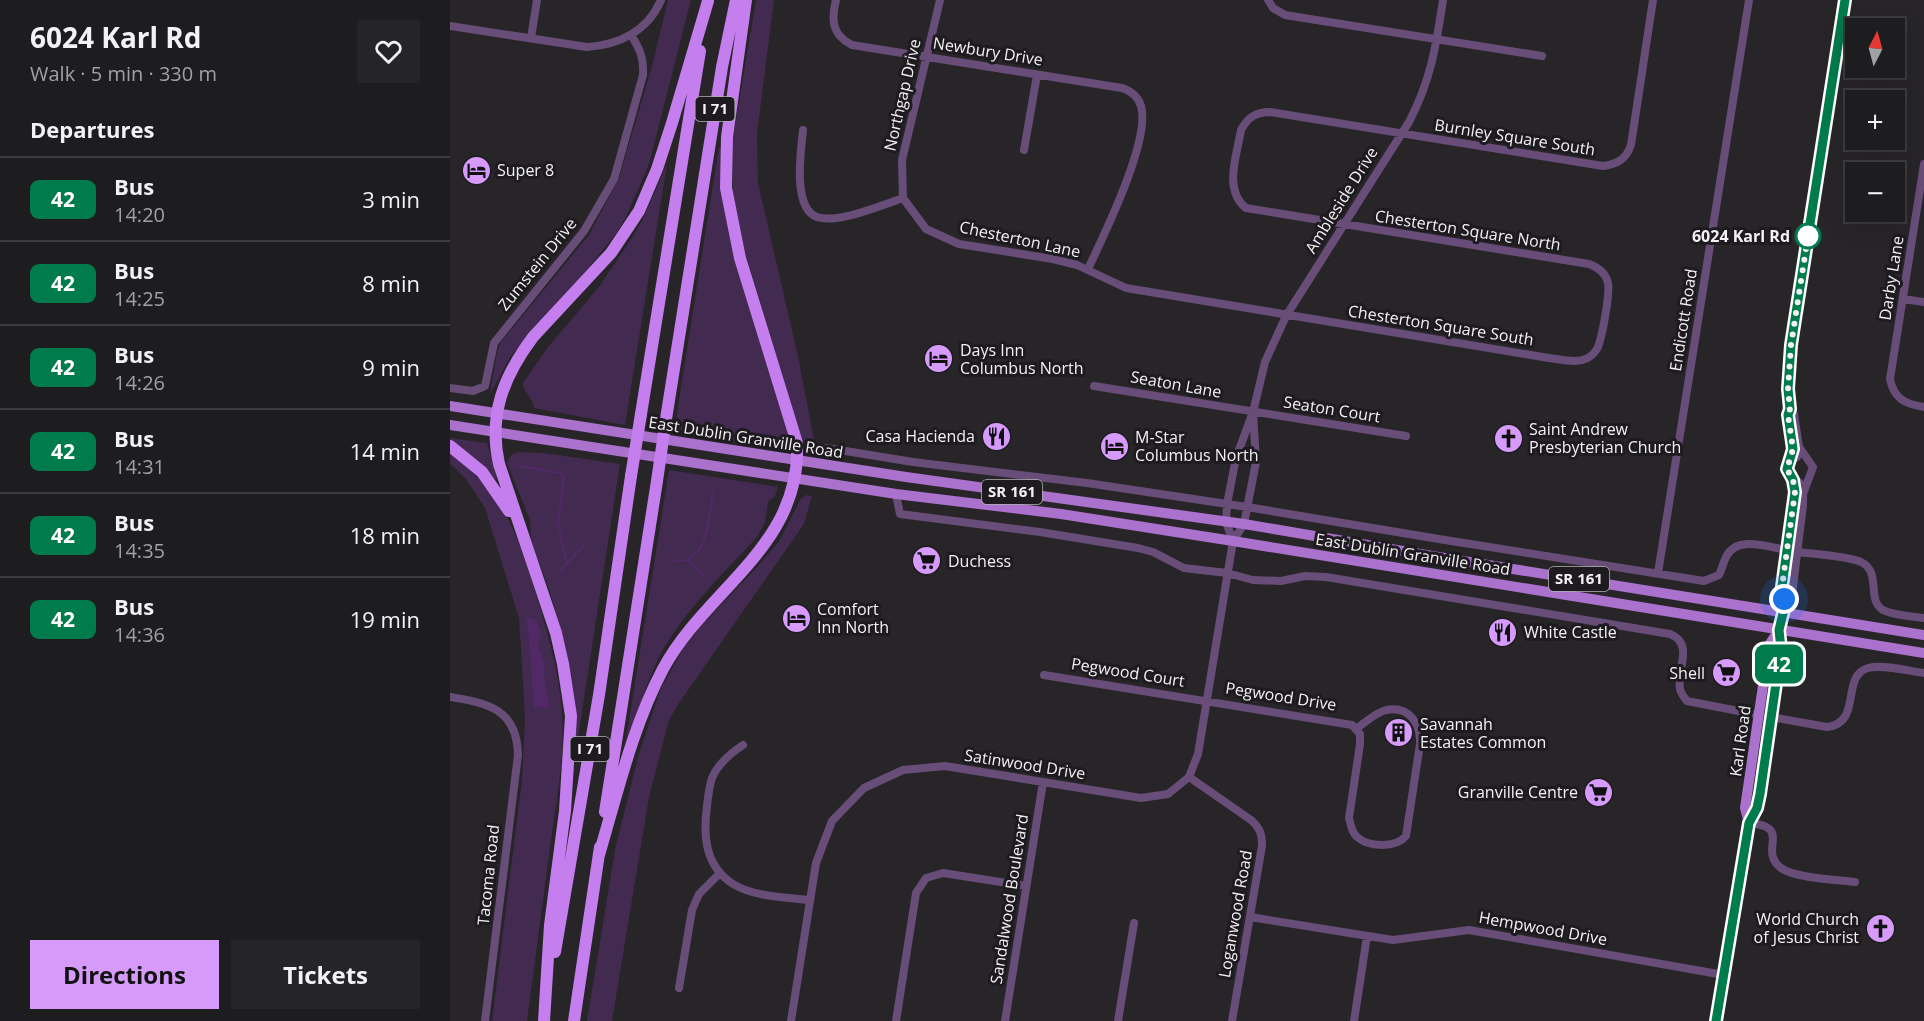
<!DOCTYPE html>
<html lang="en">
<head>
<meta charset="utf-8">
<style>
	:root { --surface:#1d1c1e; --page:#252527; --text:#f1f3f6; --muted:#a0a1a4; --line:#3b3a3c; --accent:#d69bfa }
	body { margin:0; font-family:"Open Sans",sans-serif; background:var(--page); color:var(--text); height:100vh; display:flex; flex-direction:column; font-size:22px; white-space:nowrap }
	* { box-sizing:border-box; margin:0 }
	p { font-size:20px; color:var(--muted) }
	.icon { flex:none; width:33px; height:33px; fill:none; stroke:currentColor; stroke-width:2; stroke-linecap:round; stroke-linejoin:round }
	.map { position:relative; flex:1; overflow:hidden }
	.details { display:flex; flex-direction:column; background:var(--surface); width:450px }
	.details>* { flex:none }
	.badge { padding:0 12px; border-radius:9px; font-size:21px; line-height:39px }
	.needle { width:39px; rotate:6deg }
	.tools { position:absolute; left:1395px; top:18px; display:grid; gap:12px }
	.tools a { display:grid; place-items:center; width:60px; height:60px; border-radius:0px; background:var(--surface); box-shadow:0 6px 24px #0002,0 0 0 2px var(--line); font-size:30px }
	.you { position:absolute; width:30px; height:30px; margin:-15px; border:4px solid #fff; border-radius:50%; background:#1a73e8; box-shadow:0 0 0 9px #1a73e833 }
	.map>.badge { position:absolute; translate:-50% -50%; box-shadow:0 0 0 3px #fff }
	h2 { padding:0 30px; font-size:22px; line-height:54px }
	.round { display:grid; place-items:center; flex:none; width:63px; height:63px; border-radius:0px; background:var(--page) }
	.overview { display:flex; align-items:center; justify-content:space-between; height:102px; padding:0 30px }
	h1 { font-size:28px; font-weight:700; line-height:45px }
	.action { display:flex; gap:12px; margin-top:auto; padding:12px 30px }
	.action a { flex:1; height:69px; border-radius:0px; background:var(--accent); color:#111; font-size:24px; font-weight:700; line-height:69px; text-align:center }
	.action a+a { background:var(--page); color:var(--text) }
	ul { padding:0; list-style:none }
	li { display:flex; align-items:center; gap:18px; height:84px; padding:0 30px; border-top:2px solid var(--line) }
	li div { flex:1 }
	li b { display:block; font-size:22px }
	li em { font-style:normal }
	li .badge { min-width:66px; font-weight:700; text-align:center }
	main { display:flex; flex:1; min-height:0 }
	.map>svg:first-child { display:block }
</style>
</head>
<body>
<main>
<section class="details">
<div class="overview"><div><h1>6024 Karl Rd</h1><p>Walk · 5 min · 330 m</p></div><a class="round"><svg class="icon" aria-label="heart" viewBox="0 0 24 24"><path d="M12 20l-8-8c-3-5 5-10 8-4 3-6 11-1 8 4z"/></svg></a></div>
<h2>Departures</h2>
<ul>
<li><span class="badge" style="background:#007b4b;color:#fff">42</span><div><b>Bus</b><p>14:20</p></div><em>3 min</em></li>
<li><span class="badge" style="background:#007b4b;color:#fff">42</span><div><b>Bus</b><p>14:25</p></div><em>8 min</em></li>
<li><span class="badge" style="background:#007b4b;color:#fff">42</span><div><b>Bus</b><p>14:26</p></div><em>9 min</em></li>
<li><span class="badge" style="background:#007b4b;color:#fff">42</span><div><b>Bus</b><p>14:31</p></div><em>14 min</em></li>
<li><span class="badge" style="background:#007b4b;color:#fff">42</span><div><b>Bus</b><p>14:35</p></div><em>18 min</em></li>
<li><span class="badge" style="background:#007b4b;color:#fff">42</span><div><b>Bus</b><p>14:36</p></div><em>19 min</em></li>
</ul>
<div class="action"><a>Directions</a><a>Tickets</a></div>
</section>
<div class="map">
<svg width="1474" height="1021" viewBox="0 0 1474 1021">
	<rect width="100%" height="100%" fill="#272528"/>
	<path fill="#432a51" d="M218 0H241L199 164 176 217 167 232 139 267 61 356 40 394 47 352 51 342 139 235 169 178 202 66Z
		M306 0H324L307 134 308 183 348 356 366 450 351 438 296 255 283 194V138Z
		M269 147 272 148V174L341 440 339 448 336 451 309 447 301 443 224 432Z
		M217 164 175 425 84 408 83 403 73 387V383L98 347 149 287 180 241 193 219Z
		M0 438 37 443 47 478 45 479 32 466 0 442Z
		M68 452 93 453 170 464 126 751 125 712 110 628 99 589 81 540 80 520 57 463 61 455Z
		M0 453C50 491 65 526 83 585 96 627 109 669 112 713 115 756 107 798 101 840 93 901 85 961 77 1021H42L72 780 75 717 69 618 35 508 16 479 0 463Z
		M219 470 328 487 325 496 318 502 315 522 307 537C273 574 236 609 211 653 195 684 186 720 174 752Z
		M356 495 362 496 354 524 229 703 219 720 199 797 162 1021H137L165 850 188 757 211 688 233 649 251 626 308 566 330 540 350 500Z"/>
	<path fill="#512967" d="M77 617 86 620 91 632 88 647 95 664 94 674 99 707H84Z"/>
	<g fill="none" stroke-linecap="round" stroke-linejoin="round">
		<path stroke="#512967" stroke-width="2" d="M65 465 109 473 114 476 108 524 117 564
			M239 560 253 575
			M224 561C258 565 259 516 263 491
			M109 572 134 545"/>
		<path stroke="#684d79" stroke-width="8" d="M386 0C381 20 382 35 402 45L672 88C681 91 688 96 691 106 701 140 653 237 638 269
			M818 0 823 8 835 15 1092 56
			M0 26 137 47C169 45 198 31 211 0
			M81 38 87 0
			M353 130C351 150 342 208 367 217 388 224 432 205 453 198
			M574 150 587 75
			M1474 164 1440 379C1444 399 1455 404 1474 407
			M453 198 476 229 509 244 603 259 627 265 676 288 1099 358C1109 359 1122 363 1132 360 1138 359 1144 354 1147 349 1152 339 1160 294 1158 283 1156 273 1147 267 1139 264L796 208C773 190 787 155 791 130 798 117 806 112 820 112L1153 166C1168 164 1176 159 1181 145L1203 0
			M453 198 452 160 490 0
			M1453 299 1474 302
			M644 386 956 436
			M0 388 23 391 35 386 44 343 134 231 164 179 193 75C194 58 190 49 181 35
			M377 448 463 462 637 483 797 507 995 540 1254 581 1269 575C1272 569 1273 563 1276 557 1287 535 1318 547 1337 550
			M1347 457C1338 461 1335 469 1340 477L1349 482
			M1342 460 1343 449 1338 415 1340 409 1338 389 1341 345 1395 0
			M446 494 450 514 590 532 688 548 703 552 734 568 777 573 803 580 831 581 855 576 876 577 1220 634C1245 644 1226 670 1230 689 1231 694 1234 697 1237 701L1309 715
			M783 541 776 522 777 504 786 458 803 412 815 362 836 316 959 122C981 80 986 46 993 0
			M1347 552C1364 554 1397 556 1411 562 1432 572 1416 600 1433 610 1445 616 1461 616 1474 618
			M1208 573 1299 0
			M1336 601 1331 594 1345 492 1343 480
			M1334 612 1336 601 1342 595 1353 505V494L1363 467 1349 447 1344 414 1340 409
			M594 675 902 725 910 734V744L899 818C901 825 901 830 906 836 918 848 946 848 956 836L970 744C971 724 959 705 936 710 925 713 916 722 907 728
			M0 697C38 703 67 709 68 755L35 1021
			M1321 717 1377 727C1413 723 1390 676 1418 668 1432 664 1459 671 1474 673
			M293 745C281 753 268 763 262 778 259 787 258 797 257 806 253 836 255 866 283 884 304 897 335 897 360 900
			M739 777 801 820C810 828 812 834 812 846L782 1021
			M1299 823C1344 827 1307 850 1331 868 1344 878 1388 880 1405 882
			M800 917 943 940 1019 930 1274 975
			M229 988 242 910 249 894 269 874
			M341 1021 366 863 382 821 414 788 453 770 495 766 691 798 718 794 739 777 748 754 783 541 794 524 806 462 803 412
			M446 1021 466 893 476 878 493 873 576 886
			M555 1021 593 782
			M668 1021 684 923
			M904 1021 917 936"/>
		<path stroke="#aa71cd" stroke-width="10" d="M0 406 456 477 794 524 976 555 1474 635
			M0 425 446 494 611 514 783 541 1474 653
			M1299 823 1307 808 1310 794 1331 649 1329 630
			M1266 1021 1299 823 1295 808 1319 645 1329 630 1334 612"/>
		<path stroke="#c57eee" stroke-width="12" d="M191 414 250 51
			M216 419 272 67 286 0
			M0 446 32 472 59 511
			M155 812 207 481
			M149 855C167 794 183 725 213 669 256 589 352 546 347 443L290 258 276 188 277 137 296 0
			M105 952 149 695 181 476
			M94 1021 100 925 115 811 121 716 113 664 106 633 49 464C38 414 54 376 83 337L161 253 189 211 207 169 222 123 258 1
			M124 1021 150 847"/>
		<path stroke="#c57eee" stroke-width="12" d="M181 476 191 414
			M207 481 216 419"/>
	</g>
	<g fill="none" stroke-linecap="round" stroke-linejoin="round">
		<defs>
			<path id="line" d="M1266 1021 1299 823 1307 808 1310 794 1331 649 1329 630 1336 601 1331 594 1345 492 1343 480 1337 469 1343 449 1338 415 1340 409 1338 389 1341 345 1395 0"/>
		</defs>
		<use href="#line" stroke="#fff" stroke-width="14"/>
		<use href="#line" stroke="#007b4b" stroke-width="9"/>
		<path stroke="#f3f1f4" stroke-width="6" stroke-dasharray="0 10.8" d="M1334 599 1331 594 1345 492 1343 480 1337 469 1343 449 1338 415 1340 409 1338 389 1341 345 1358 236"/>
	</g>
	<defs>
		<symbol id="hotel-disc" viewBox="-11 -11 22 22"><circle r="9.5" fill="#d69bfa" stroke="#1d1b1f"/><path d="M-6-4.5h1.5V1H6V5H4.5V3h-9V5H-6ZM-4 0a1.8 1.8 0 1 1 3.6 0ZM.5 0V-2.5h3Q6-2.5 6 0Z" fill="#111"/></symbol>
		<symbol id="restaurant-disc" viewBox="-11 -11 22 22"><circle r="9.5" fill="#d69bfa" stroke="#1d1b1f"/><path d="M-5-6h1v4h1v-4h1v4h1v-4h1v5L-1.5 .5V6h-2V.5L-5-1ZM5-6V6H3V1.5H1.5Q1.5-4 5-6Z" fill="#111"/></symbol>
		<symbol id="church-disc" viewBox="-11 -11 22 22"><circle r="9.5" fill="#d69bfa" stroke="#1d1b1f"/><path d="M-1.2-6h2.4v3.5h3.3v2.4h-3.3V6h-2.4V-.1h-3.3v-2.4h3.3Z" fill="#111"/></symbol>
		<symbol id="supermarket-disc" viewBox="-11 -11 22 22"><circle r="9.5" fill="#d69bfa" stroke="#1d1b1f"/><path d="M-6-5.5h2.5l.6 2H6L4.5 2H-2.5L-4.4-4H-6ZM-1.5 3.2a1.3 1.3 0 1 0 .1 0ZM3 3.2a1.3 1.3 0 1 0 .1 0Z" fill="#111"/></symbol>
		<symbol id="building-disc" viewBox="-11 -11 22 22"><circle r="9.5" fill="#d69bfa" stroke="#1d1b1f"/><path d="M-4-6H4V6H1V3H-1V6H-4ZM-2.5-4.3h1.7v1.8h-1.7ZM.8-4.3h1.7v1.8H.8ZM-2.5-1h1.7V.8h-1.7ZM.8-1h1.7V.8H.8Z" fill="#111"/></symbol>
	</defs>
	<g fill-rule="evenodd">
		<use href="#hotel-disc" x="10" y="154" width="33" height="33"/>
		<use href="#hotel-disc" x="472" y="342" width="33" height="33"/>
		<use href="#restaurant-disc" x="530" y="420" width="33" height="33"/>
		<use href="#church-disc" x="1042" y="422" width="33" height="33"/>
		<use href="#hotel-disc" x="648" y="430" width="33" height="33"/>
		<use href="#supermarket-disc" x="460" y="544" width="33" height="33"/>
		<use href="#hotel-disc" x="330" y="602" width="33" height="33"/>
		<use href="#restaurant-disc" x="1036" y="616" width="33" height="33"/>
		<use href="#supermarket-disc" x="1260" y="656" width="33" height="33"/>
		<use href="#building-disc" x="932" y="716" width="33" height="33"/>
		<use href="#supermarket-disc" x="1132" y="776" width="33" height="33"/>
		<use href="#church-disc" x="1414" y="912" width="33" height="33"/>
	</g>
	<circle fill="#fff" stroke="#007b4b" stroke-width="3" cx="1358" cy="236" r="12"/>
	<g text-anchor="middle" stroke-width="6" stroke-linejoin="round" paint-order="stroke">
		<g fill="#1d1b1f" stroke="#b3b1b4" stroke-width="1.5">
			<rect x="245.5" y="97" width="39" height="24" rx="4.5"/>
			<rect x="532" y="480" width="60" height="24" rx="4.5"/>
			<rect x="1099" y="567" width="60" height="24" rx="4.5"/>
			<rect x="120.5" y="737" width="39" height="24" rx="4.5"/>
		</g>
		<g font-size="15" font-weight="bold" fill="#f3f1f4">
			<text x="265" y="114">I 71</text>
			<text x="562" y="497">SR 161</text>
			<text x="1129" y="584">SR 161</text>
			<text x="140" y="754">I 71</text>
		</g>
		<g font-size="16" fill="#f3f1f4" stroke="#1d1b1f">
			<text transform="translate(538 51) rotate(9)" y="6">Newbury Drive</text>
			<text transform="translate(452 95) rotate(-77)" y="6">Northgap Drive</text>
			<text transform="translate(1065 137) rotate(9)" y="6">Burnley Square South</text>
			<text transform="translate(891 200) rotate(-58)" y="6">Ambleside Drive</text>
			<text transform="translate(1018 230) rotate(9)" y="6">Chesterton Square North</text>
			<text transform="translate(570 239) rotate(12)" y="6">Chesterton Lane</text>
			<text transform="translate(87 264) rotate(-51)" y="6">Zumstein Drive</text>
			<text transform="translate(1441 278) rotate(-81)" y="6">Darby Lane</text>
			<text transform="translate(1233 320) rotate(-81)" y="6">Endicott Road</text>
			<text transform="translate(991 325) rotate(9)" y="6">Chesterton Square South</text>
			<text transform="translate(726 384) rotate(10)" y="6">Seaton Lane</text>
			<text transform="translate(882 409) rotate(9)" y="6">Seaton Court</text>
			<text transform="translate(296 437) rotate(9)" y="6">East Dublin Granville Road</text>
			<text transform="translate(963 554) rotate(9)" y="6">East Dublin Granville Road</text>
			<text transform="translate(678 672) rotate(9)" y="6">Pegwood Court</text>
			<text transform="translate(831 696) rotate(9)" y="6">Pegwood Drive</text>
			<text transform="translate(1290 741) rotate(-82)" y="6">Karl Road</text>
			<text transform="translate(575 764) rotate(9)" y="6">Satinwood Drive</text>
			<text transform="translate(38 875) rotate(-84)" y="6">Tacoma Road</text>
			<text transform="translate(559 899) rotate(-81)" y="6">Sandalwood Boulevard</text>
			<text transform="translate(785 914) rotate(-80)" y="6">Loganwood Road</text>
			<text transform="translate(1093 928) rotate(10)" y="6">Hempwood Drive</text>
		</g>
		<g font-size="16" fill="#f3f1f4" stroke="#1d1b1f" text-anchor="start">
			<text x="47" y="176">Super 8</text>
			<text x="510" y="356">Days Inn<tspan x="510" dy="18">Columbus North</tspan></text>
			<text x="1079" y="435">Saint Andrew<tspan x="1079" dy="18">Presbyterian Church</tspan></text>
			<text x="525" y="442" text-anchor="end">Casa Hacienda</text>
			<text x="685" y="443">M-Star<tspan x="685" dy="18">Columbus North</tspan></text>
			<text x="498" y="567">Duchess</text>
			<text x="367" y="615">Comfort<tspan x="367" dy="18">Inn North</tspan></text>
			<text x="1074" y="638">White Castle</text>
			<text x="1255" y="679" text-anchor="end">Shell</text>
			<text x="970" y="730">Savannah<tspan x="970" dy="18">Estates Common</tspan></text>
			<text x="1128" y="798" text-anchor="end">Granville Centre</text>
			<text x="1409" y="925" text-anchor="end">World Church<tspan x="1409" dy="18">of Jesus Christ</tspan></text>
		</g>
		<g font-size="16" font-weight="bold" fill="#f3f1f4" stroke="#1d1b1f" text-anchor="end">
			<text x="1340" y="242">6024 Karl Rd</text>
		</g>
	</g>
</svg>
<div class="tools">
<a><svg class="needle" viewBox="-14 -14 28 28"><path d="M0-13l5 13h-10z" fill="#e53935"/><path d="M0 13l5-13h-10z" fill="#a0a1a4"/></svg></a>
<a>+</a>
<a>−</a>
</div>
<div class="you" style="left:1334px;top:599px"></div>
<b class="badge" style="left:1329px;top:664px;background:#007b4b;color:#fff">42</b>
</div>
</main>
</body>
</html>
